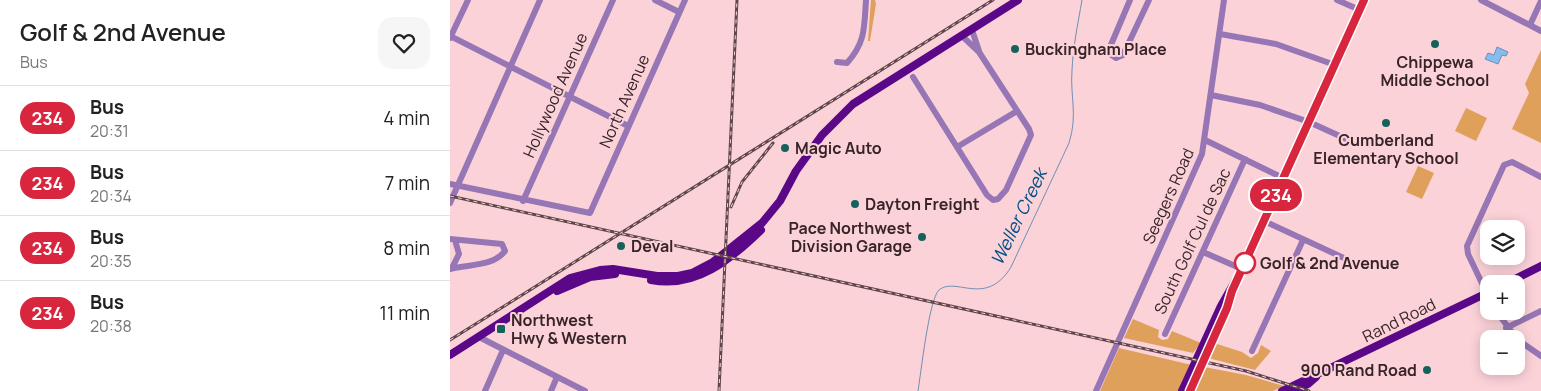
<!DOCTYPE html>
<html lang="en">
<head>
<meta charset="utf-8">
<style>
	:root { --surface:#fff; --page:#f6f6f6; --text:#222; --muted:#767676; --line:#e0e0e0 }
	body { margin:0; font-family:Manrope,sans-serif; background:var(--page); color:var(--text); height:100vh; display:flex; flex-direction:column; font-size:19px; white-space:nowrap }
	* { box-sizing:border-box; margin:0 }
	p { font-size:16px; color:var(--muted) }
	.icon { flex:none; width:28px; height:28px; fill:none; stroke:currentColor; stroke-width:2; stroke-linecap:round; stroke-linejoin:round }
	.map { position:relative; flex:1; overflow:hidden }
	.drawer { display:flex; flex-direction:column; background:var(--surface); width:450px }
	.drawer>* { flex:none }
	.badge { padding:0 10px; border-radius:16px; font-size:18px; line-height:32px }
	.fabs { position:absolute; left:1030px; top:220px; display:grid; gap:10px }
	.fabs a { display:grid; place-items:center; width:45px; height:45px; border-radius:10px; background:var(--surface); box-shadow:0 2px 12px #0003; font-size:25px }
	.map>.badge { position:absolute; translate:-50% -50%; box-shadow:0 0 0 2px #fff }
	.round { display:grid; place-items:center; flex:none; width:52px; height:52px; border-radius:15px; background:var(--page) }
	.headline { display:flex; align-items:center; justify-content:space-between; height:85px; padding:0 20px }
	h1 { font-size:24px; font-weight:600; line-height:38px }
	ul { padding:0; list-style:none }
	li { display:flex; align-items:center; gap:15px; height:65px; padding:0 20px; border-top:1px solid var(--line) }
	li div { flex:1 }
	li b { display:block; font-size:19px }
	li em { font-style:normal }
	li .badge { min-width:55px; font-weight:700; text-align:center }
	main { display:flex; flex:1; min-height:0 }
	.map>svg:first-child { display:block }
</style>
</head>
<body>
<main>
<section class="drawer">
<div class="headline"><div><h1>Golf &amp; 2nd Avenue</h1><p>Bus</p></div><a class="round"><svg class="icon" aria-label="heart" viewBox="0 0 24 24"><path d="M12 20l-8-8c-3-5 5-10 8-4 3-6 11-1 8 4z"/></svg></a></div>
<ul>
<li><span class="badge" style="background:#d7263d;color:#fff">234</span><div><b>Bus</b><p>20:31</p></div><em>4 min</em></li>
<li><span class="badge" style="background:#d7263d;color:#fff">234</span><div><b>Bus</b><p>20:34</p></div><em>7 min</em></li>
<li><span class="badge" style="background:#d7263d;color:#fff">234</span><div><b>Bus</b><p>20:35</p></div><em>8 min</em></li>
<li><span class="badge" style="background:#d7263d;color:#fff">234</span><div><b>Bus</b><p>20:38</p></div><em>11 min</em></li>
</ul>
</section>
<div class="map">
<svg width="1091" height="391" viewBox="0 0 1091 391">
	<rect width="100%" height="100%" fill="#fcd2d9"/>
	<path fill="#dea05b" d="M421 0H425L426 4 420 41H418Z
		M1091 50V143L1062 129 1079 93 1075 84Z
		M1016 108 1037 118 1026 141 1005 131Z
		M968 166 984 173 972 199 956 192Z
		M683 319 709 330 708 337 712 340 718 339 722 331 751 343 743 353 674 338Z
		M764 343 792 352 801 358 808 353 811 345 821 351 805 370 758 358Z
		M669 348 742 365 729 391H650Z
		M754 367 796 375 834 386 823 391H743Z"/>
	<path fill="#86bdf0" stroke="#6e8fb4" d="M1047 47 1058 52 1056 56 1052 55 1048 64 1035 59 1038 53 1044 55Z"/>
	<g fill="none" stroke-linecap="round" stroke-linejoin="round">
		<path stroke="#6e8fb4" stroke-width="1" d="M468 391C471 373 479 299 489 290 506 276 536 308 561 267L619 143C628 114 620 98 622 70 623 47 628 23 632 0"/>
		<path stroke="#9676b4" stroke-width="6" d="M205 0 229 12
			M680 0 660 47V54L666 58 673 55 699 0
			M887 0 910 10
			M1031 0 1091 31
			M1080 25 1091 1
			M522 30 529 51
			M770 34 826 44 885 65
			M0 36 178 126
			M0 38 18 0
			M387 62 397 63C416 42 414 27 416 0
			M463 77 537 195 543 200 548 199 556 190 581 135 579 129 529 52 512 36
			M761 95 810 105 859 122 905 143
			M755 140 833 178
			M507 147 567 111
			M0 184 140 213 235 0
			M73 201 163 0
			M0 203 90 0
			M814 221 896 259
			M0 239 52 244 55 251C43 267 18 264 0 269
			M753 252 792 269
			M2 268 9 254 5 240
			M1039 298 1018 254 1017 246 1054 165 1062 162 1091 177
			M1046 311 1068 340 1091 356
			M1056 328 1091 311
			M715 334 795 159
			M29 337 135 391
			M802 351 853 240
			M35 391 53 350
			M101 391 107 377
			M646 391 752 154 774 0"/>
		<path stroke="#5a0888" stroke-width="8" d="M201 280C246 289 281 259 311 230
			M1055 284 1091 266
			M107 291 140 277 165 274
			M0 355 120 278 150 270 163 269 207 276H228L242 273 263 262 312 223 330 201 346 171 372 135 403 104 568 0
			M732 391 771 306 792 269 914 0
			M740 391 777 309 780 296
			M832 391 1039 292
			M844 391 858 384 866 377"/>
		<defs>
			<path id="rail" d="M0 196 796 371 859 391
				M281 207 292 182 323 143
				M0 340 543 0
				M269 391 287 0"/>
		</defs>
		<use href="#rail" stroke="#5e464b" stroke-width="3"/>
		<use href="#rail" stroke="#fcd2d9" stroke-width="1" stroke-dasharray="4" stroke-linecap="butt"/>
	</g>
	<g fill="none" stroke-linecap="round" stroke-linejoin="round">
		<defs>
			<path id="line" d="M740 391 777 308 782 291 914 0"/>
		</defs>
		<use href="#line" stroke="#fff" stroke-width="11"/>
		<use href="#line" stroke="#d7263d" stroke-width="8"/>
	</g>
	<g fill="#15625d" stroke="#fcd2d9" stroke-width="2">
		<circle cx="985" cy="44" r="5"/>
		<circle cx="565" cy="49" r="5"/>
		<circle cx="936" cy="123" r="5"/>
		<circle cx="335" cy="148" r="5"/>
		<circle cx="405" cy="204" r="5"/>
		<circle cx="472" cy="237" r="5"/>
		<circle cx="171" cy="246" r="5"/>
		<rect x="46" y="324" width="10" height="10" rx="2.5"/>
		<circle cx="977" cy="370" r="5"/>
	</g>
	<circle fill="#fff" stroke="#d7263d" stroke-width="2.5" cx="795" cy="263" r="10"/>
	<g text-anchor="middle" stroke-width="4" stroke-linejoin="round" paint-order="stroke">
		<g font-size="16" font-weight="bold" fill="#372428" stroke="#fcd2d9" text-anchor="start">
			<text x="575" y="55">Buckingham Place</text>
			<text x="985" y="68" text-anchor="middle">Chippewa<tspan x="985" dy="18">Middle School</tspan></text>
			<text x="936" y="146" text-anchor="middle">Cumberland<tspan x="936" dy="18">Elementary School</tspan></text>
			<text x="345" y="154">Magic Auto</text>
			<text x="415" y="210">Dayton Freight</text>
			<text x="462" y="234" text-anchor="end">Pace Northwest<tspan x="462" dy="18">Division Garage</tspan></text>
			<text x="181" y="252">Deval</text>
			<text x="61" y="326">Northwest<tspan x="61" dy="18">Hwy &amp; Western</tspan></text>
			<text x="967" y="376" text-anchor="end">900 Rand Road</text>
		</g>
		<g font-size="16" fill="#372428" stroke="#fcd2d9">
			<text transform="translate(105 95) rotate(-66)" y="6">Hollywood Avenue</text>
			<text transform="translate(174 101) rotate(-66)" y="6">North Avenue</text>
			<text transform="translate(718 196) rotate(-66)" y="6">Seegers Road</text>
			<text transform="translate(742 241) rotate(-65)" y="6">South Golf Cul de Sac</text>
			<text transform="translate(949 320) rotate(-26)" y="6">Rand Road</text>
		</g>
		<g font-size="16" font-weight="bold" fill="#372428" stroke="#fcd2d9" text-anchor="start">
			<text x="810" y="269">Golf &amp; 2nd Avenue</text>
		</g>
		<g font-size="18" font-style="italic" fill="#004f84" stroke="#fcd2d9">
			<text transform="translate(569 217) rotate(-64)" y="6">Weller Creek</text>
		</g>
	</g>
</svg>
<div class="fabs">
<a><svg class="icon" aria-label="layers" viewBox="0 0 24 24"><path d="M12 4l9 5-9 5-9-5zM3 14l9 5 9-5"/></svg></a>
<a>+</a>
<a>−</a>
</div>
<b class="badge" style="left:826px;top:195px;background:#d7263d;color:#fff">234</b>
</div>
</main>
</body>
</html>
